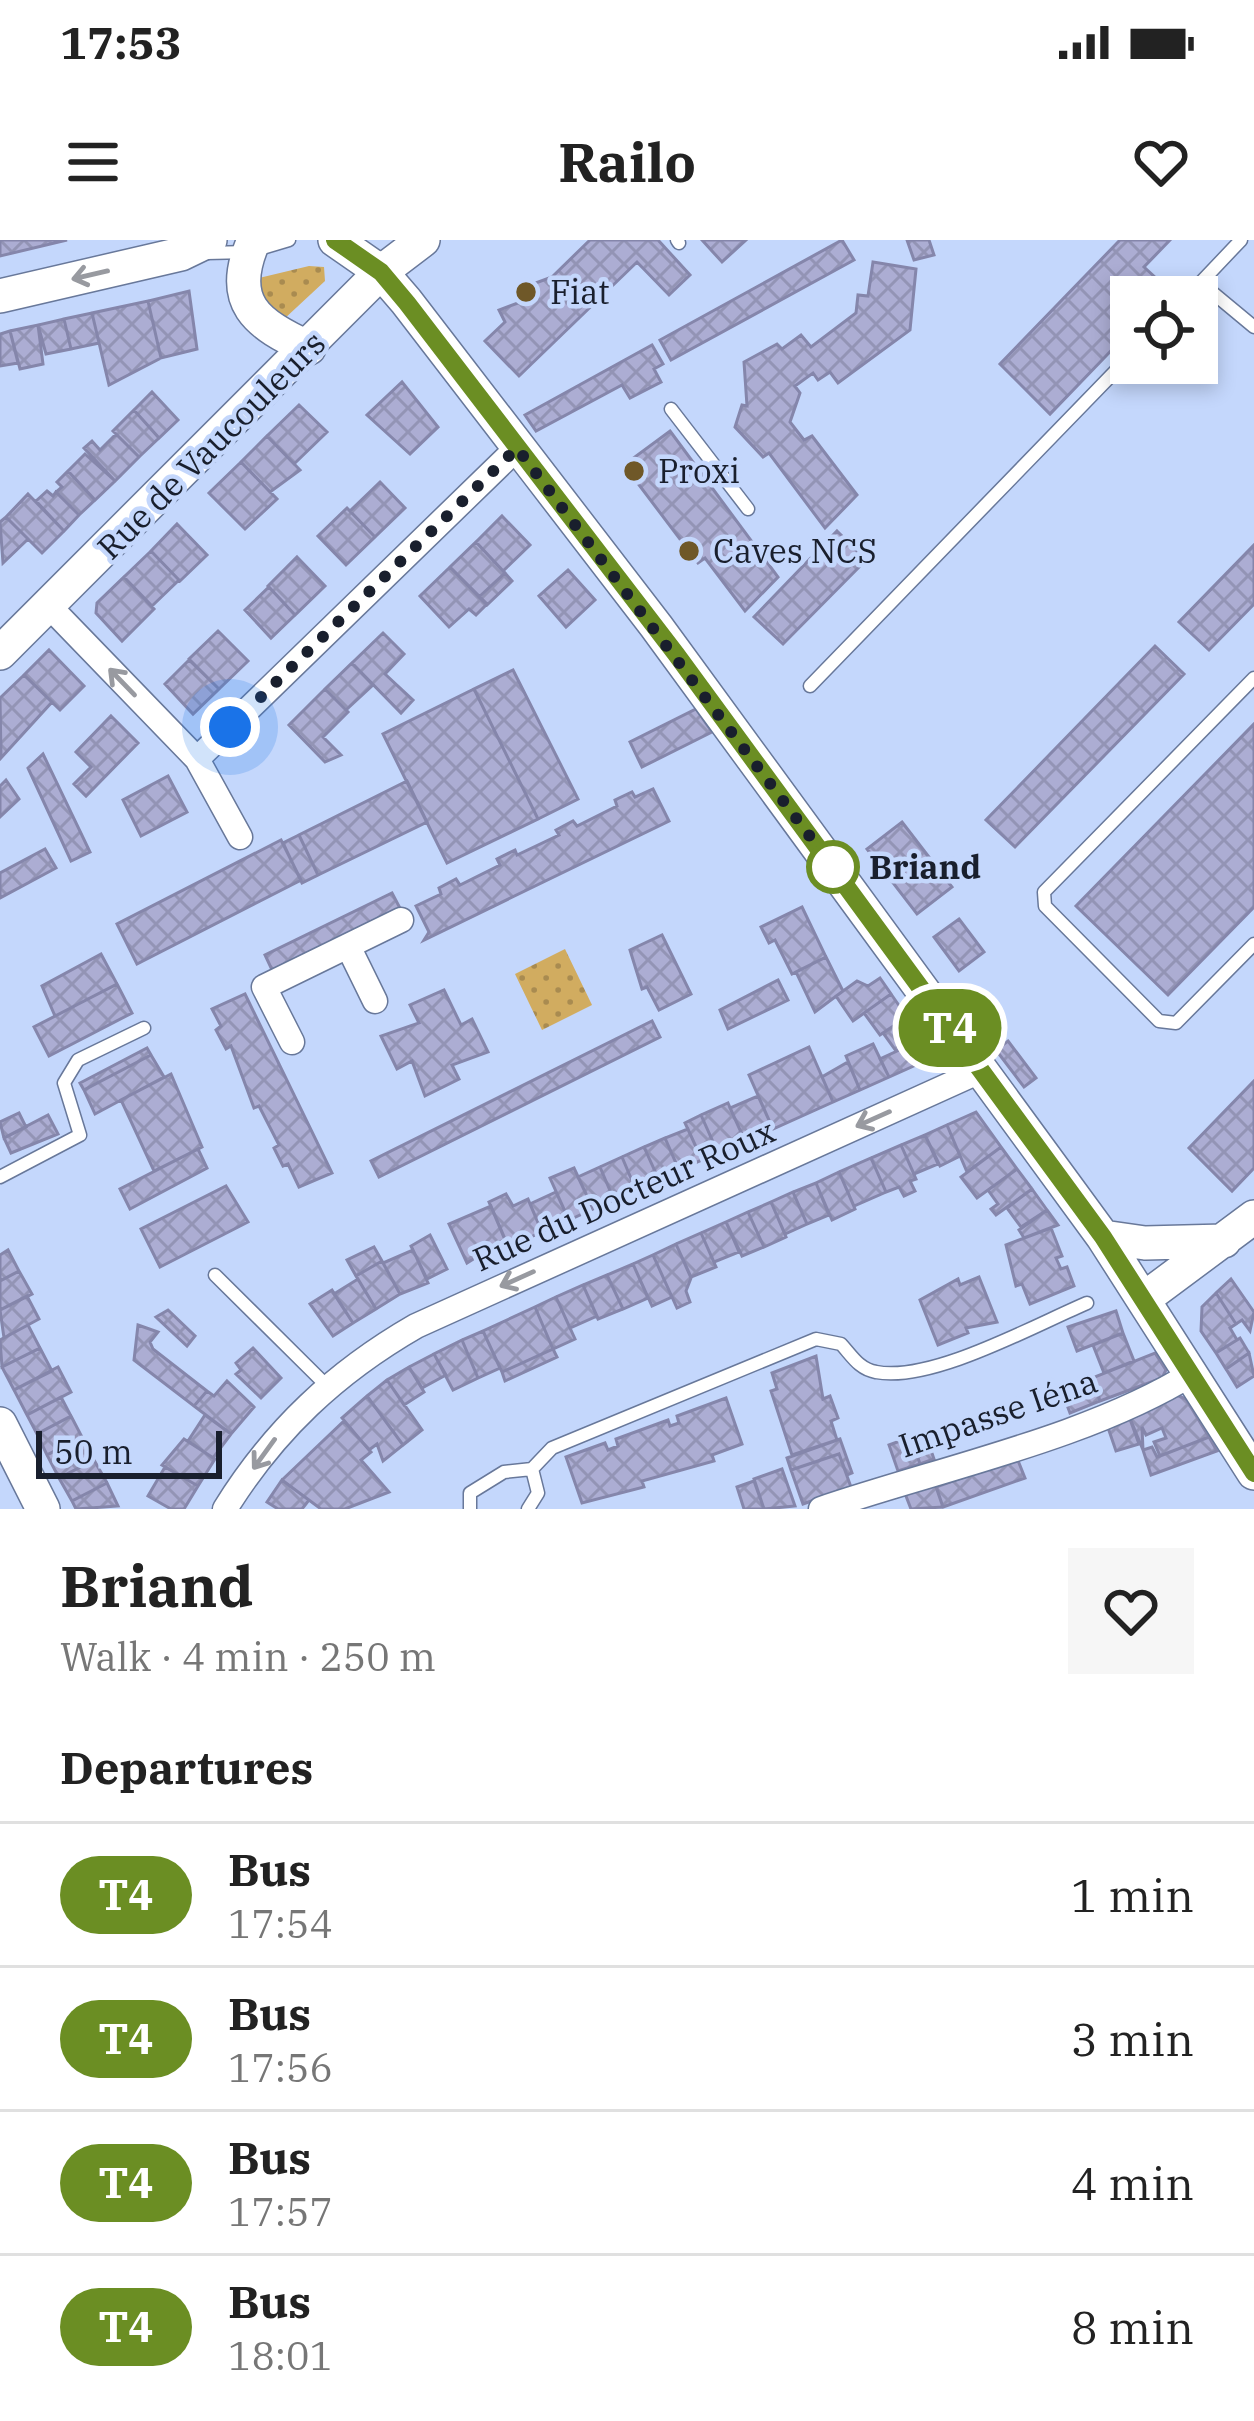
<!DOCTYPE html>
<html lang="en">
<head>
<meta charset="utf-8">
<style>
	:root { --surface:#fff; --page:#f6f6f6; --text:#222; --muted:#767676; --line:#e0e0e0 }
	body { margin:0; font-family:"IBM Plex Serif",serif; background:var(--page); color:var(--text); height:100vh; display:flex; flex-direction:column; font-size:45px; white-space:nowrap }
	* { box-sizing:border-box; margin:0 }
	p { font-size:39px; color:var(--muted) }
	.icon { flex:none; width:66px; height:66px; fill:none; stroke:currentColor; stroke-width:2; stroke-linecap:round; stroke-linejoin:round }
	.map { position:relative; height:1269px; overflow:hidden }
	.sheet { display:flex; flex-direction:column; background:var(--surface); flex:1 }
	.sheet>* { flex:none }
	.badge { padding:0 24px; border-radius:39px; font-size:42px; line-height:78px }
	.tools { position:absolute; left:1110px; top:36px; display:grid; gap:24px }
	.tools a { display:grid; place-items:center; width:108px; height:108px; border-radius:0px; background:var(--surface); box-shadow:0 6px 18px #0003; font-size:60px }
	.scale { position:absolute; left:36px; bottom:30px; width:186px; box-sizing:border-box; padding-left:12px; border:6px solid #191f2d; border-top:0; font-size:33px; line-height:42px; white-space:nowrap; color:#191f2d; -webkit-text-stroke:9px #c4d7fc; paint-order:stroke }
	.you { position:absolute; width:60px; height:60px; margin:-30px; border:9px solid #fff; border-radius:50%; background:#1a73e8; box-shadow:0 0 0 18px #1a73e833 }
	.map>.badge { position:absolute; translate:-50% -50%; box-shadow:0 0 0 6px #fff }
	h2 { padding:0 60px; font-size:45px; line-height:108px }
	.round { display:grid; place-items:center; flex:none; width:126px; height:126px; border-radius:0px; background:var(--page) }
	.summary { display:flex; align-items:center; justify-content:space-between; height:204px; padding:0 60px }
	h1 { font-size:57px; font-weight:700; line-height:90px }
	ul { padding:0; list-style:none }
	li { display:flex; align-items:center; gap:36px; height:144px; padding:0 60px; border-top:3px solid var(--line) }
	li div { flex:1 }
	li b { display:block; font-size:45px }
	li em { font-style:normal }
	li .badge { min-width:132px; font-weight:700; text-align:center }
	.status { display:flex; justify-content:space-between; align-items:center; height:84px; padding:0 60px; background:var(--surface); direction:ltr }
	.status svg { height:33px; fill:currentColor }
	header { display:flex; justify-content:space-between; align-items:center; height:156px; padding:0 60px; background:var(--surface); font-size:54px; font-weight:700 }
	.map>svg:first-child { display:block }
</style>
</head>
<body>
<div class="status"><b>17:53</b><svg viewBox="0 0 49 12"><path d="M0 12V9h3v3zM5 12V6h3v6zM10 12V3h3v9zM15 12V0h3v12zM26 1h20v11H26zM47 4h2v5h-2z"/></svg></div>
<header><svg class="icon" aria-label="menu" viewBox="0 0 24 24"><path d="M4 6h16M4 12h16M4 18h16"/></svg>Railo<svg class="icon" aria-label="heart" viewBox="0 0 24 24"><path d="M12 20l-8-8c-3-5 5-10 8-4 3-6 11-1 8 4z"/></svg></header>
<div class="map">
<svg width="1254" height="1269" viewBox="0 0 1254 1269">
	<defs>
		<pattern id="grass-dots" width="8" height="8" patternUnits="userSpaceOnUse" patternTransform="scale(3)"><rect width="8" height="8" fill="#d1ac60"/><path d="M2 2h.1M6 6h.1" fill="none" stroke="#a98b50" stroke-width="1.8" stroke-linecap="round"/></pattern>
		<pattern id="building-cross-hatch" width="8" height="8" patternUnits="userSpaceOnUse" patternTransform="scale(3)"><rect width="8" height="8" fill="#acadd3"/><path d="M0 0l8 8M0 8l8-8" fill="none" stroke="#9394b5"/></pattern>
	</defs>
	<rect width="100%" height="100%" fill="#c4d7fc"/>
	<path fill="url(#grass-dots)" d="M309 26 324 27 325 41 283 80 264 66 259 38Z
		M565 709 592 765 542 790 515 734Z"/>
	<path fill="url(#building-cross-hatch)" stroke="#8586ab" stroke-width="3" d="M0 0H67L0 16Z
		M590 0H658L690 35 669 55 637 22 519 136 485 101 505 82 499 70 529 59 525 47 552 37Z
		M702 0H746L722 22Z
		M842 0 854 20 671 120 660 100Z
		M907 0H929L934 15 914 20Z
		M1120 0H1170L1144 27 1169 50 1163 57H1131V90L1050 174 1000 124Z
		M873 22 916 29 910 90 838 143 830 132 818 140 813 133 795 146 800 153 790 182 804 200 812 196 857 255 825 288 769 213 763 217 735 187 742 165 747 166 744 122 777 104 782 109 801 95 811 107 856 73 858 55 868 56Z
		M189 51 197 109 161 118 148 61Z
		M148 61 161 118 109 145 92 73Z
		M92 73 99 103 71 109 64 79Z
		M64 79 71 109 46 114 38 85Z
		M38 85 43 124 20 129 10 91Z
		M10 91 18 123 0 126V94Z
		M652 105 663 124 654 129 661 142 630 158 622 145 536 191 525 175Z
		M402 142 438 187 410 214 367 175Z
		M152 152 178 180 159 198 134 170Z
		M299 165 327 192 294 224 267 196Z
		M134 170 159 198 139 217 113 191Z
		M670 191 778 337 745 371 705 318 698 323 624 225Z
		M116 194 139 217 115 241 84 208 92 201 100 210Z
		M267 196 300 230 270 252 241 222Z
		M85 214 115 241 95 260 68 231Z
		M241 222 277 259 245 289 209 253Z
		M68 231 95 260 79 275 56 252 62 247 57 242Z
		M380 242 405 268 375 297 350 271Z
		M47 251 53 256 56 252 79 275 64 291 36 261Z
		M28 254 64 291 42 313 6 277Z
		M347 268 375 297 346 325 318 296Z
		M502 276 530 305 503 331 476 302Z
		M6 277 28 299 3 323 0 282Z
		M177 284 207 315 180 341 151 311Z
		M837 291 866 320 783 404 754 377Z
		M476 302 505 333 479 357 450 327Z
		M1254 305V364L1209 410 1179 382Z
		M151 311 179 340 152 366 124 337Z
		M297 317 325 346 295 375 268 346Z
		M450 327 487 364 476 375 469 369 449 387 420 356Z
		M568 330 595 360 566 387 539 356Z
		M505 333 512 341 487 365 479 357Z
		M124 337 154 369 122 401 96 373 97 363Z
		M269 347 295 375 271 398 245 370Z
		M218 391 248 421 219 449 189 419Z
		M383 393 404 414 385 434 413 460 401 473 352 423Z
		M1155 406 1184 434 1015 607 986 580Z
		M49 410 84 446 60 470 24 435Z
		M189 420 219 449 193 474 165 444Z
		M352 423 373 445 346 470 325 449Z
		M513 430 578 559 538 579 474 449Z
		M24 435 52 462 1 518 0 458Z
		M325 449 348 472 323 497 341 515 325 522 289 485Z
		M474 449 538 579 447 623 383 494Z
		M696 469 712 492 642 527 630 502Z
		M111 476 138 503 86 556 74 544 91 527 76 512Z
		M1254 484V667L1168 755 1076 666Z
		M43 514 90 612 71 621 28 528Z
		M168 536 187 572 141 596 123 560Z
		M6 540 19 559 0 577V546Z
		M407 541 427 582 318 635 299 595Z
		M653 549 669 581 424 700 429 692 416 666 441 654 439 648 456 639 460 645 500 625 497 619 515 610 517 615 559 595 556 590 573 581 577 586 617 566 615 560 632 552 635 557Z
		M902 582 952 647 917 674 867 609Z
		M299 595 318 635 302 643 283 603Z
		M281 600 301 640 137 724 117 684Z
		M45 609 56 628 0 658V633Z
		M392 653 401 670 273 732 265 715Z
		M802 667 826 717 792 734 775 700 769 703 761 687Z
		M959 679 984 712 959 731 934 697Z
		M662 695 691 754 659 770 647 747 642 749 630 710Z
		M101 714 117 744 55 776 42 746Z
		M826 717 843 751 815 772 796 732Z
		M880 738 891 754 853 781 836 756 857 741 868 746Z
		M778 740 788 760 728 789 720 770Z
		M117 744 132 773 49 816 34 787Z
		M444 750 461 785 472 779 488 812 452 825 459 839 425 856 412 821 397 829 381 796 419 783 410 765Z
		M245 754 332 933 299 947 288 924 283 926 274 908 279 905 259 866 254 868 231 806 226 809 216 790 221 786 212 769Z
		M891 754 907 777 880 795 864 773Z
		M907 777 923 799 896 811 883 793Z
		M652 781 660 797 379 937 371 921Z
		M923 799 936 816 889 837 880 819Z
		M1008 801 1036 838 1024 847 996 810Z
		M873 804 889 837 860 850 846 816Z
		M809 807 833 862 773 889 749 835Z
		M147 808 151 815 84 850 80 843Z
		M151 815 164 837 95 874 84 850Z
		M848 822 860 850 833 862 822 837Z
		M171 834 202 907 154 931 121 860Z
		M1254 841V928L1232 951 1189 908Z
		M758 856 773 889 745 901 730 868Z
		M728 863 745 901 718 913 701 875Z
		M976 872 1001 907 967 932 947 885Z
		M19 873 26 887 4 898 0 882Z
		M48 875 58 894 11 913 4 898Z
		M701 875 718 913 702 920 685 883Z
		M947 885 960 916 940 926 925 895Z
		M688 889 702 920 679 930 665 898Z
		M925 895 938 924 914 934 901 905Z
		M665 898 679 930 659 940 644 907Z
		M901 905 916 939 910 941 915 951 904 956 899 947 886 952 871 918Z
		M644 907 659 940 636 950 622 917Z
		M1001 907 1017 929 977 958 961 937Z
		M198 909 207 928 130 969 120 949Z
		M622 917 636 950 614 960 600 927Z
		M871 918 886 952 854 966 839 932Z
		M600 927 614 960 593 969 578 937Z
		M574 928 593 969 569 980 550 938Z
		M1017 929 1032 949 996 975 991 969 998 964 988 950Z
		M839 932 855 969 832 980 816 943Z
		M816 943 829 975 807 984 793 952Z
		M226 946 248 982 160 1027 141 989Z
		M1032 949 1047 970 1021 987 1007 968Z
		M556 952 569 980 542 992 530 964Z
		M793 952 807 984 785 994 771 962Z
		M506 954 513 966 528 959 542 992 508 1007 489 962Z
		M771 962 786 997 764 1007 748 972Z
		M491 966 505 999 467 1023 449 984Z
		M1047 970 1058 985 1024 998 1019 990Z
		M748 972 764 1007 742 1016 726 982Z
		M726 982 739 1012 714 1022 701 993Z
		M1051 988 1062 1016 1056 1018 1061 1029 1067 1027 1074 1046 1030 1064 1022 1044 1016 1046 1006 1005Z
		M701 993 716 1027 691 1037 676 1004Z
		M430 995 447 1029 427 1039 411 1006Z
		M676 1004 691 1038 686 1051 690 1062 677 1068 653 1015Z
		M374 1007 382 1021 356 1036 347 1020Z
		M8 1010 19 1031 0 1041V1015Z
		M413 1010 428 1043 400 1054 383 1023Z
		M653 1015 672 1057 652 1066 633 1024Z
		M382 1021 400 1054 376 1069 356 1036Z
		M633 1024 648 1058 623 1069 607 1035Z
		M19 1031 32 1054 0 1070V1041Z
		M607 1035 623 1069 598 1079 583 1045Z
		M979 1037 997 1082 966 1088 968 1093 938 1105 920 1060 958 1039 960 1045Z
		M358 1039 376 1069 353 1083 334 1054Z
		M1231 1039 1254 1072 1250 1091 1242 1080 1236 1084 1216 1053Z
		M583 1045 597 1076 570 1088 556 1057Z
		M332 1050 353 1083 333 1096 310 1064Z
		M1216 1053 1236 1084 1230 1088 1237 1100 1216 1113 1201 1091 1202 1067Z
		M27 1056 39 1079 4 1098 0 1070Z
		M556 1057 575 1099 553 1109 535 1067Z
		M535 1067 553 1109 502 1132 483 1091Z
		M168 1070 195 1096 187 1106 156 1077Z
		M1116 1071 1123 1093 1077 1111 1068 1087Z
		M28 1085 40 1108 2 1127 0 1100Z
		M138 1085 158 1092 150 1102 153 1109 207 1151 194 1166 134 1120Z
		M483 1091 500 1128 478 1138 462 1100Z
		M1123 1093 1134 1121 1104 1133 1093 1105Z
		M1240 1098 1249 1113 1226 1129 1216 1113Z
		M462 1100 478 1138 453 1150 434 1114Z
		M40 1108 52 1131 14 1150 2 1127Z
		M253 1108 281 1138 261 1158 236 1134 241 1130 236 1123Z
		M553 1109 557 1117 505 1141 502 1132Z
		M1155 1113 1166 1130 1162 1138 1100 1161 1092 1138Z
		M1249 1113 1254 1136 1237 1147 1226 1129Z
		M434 1114 446 1135 422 1148 409 1127Z
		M816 1116 823 1159 830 1156 838 1178 831 1181 837 1200 792 1215 771 1151 777 1149 772 1133Z
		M58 1127 71 1152 27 1175 14 1150Z
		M409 1127 424 1152 404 1165 387 1140Z
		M1092 1138 1100 1161 1070 1173 1061 1149Z
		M387 1140 422 1190 403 1205 367 1156Z
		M227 1141 254 1167 231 1194 194 1166 207 1151 214 1156Z
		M1174 1154 1186 1159 1209 1197 1160 1216 1154 1202 1166 1198 1162 1188 1146 1195 1142 1187 1143 1210 1127 1171Z
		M367 1156 403 1205 383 1221 377 1204 369 1210 342 1178Z
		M61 1157 71 1176 37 1194 27 1175Z
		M726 1158 742 1204 712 1215 714 1221 642 1241 644 1247 582 1263 566 1217 605 1203 608 1210 618 1206 616 1199 668 1180 670 1186 679 1183 677 1176Z
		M1127 1171 1139 1204 1116 1211 1105 1179Z
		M205 1175 231 1194 213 1218 188 1201Z
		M71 1176 82 1197 47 1215 37 1194Z
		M344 1181 371 1212 361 1220 389 1252 345 1269H321L282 1240Z
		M925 1193 934 1219 920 1224 911 1197Z
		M82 1197 94 1220 59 1238 47 1215Z
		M911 1197 920 1224 898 1231 889 1205Z
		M1209 1197 1217 1211 1151 1235 1143 1210 1152 1207 1157 1217Z
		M184 1199 215 1219 198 1246 162 1225Z
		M840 1199 852 1233 847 1235 839 1214 791 1230 787 1218Z
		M839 1214 851 1247 803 1264 791 1230Z
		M1017 1218 1025 1238 943 1267 936 1247Z
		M94 1220 107 1243 72 1261 59 1238Z
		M165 1227 198 1246 184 1269H171L148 1256Z
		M782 1229 795 1266 764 1269 754 1239Z
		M282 1240 309 1260 302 1269H278L267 1262Z
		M934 1240 943 1267 911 1269 904 1251Z
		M754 1241 764 1269H744L737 1247Z
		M107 1243 118 1266 76 1269 72 1261Z"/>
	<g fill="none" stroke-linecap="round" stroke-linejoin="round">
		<defs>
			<path id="lane" d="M677 0 679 3
				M206 13 249 12 289 0
				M1201 43 1254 87
				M1187 57 1241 0
				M671 169 748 269
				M1254 438 1044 652 1045 666 1159 781 1176 783 1254 704
				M810 446 1131 115
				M0 937 80 895 64 843 78 820 144 788
				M215 1035 327 1146
				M470 1269V1253L504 1232 532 1229 552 1208 816 1099 841 1104C852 1116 859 1129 876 1132 931 1143 1035 1085 1087 1063
				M528 1269 538 1253 532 1229"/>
			<path id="street" d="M48 365 197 519 240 597
				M197 519 517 208
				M348 706 375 761
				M292 802 264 747 401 680
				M225 1269C274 1190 336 1132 416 1086L980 831
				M821 1269C938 1229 1089 1198 1193 1133"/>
			<path id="secondary" d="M254 0C226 63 257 84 309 108
				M335 0 381 32 406 61 656 386 1103 997 1254 1233
				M0 56 181 14 210 0
				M0 413 381 32 423 0
				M1103 997 1145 1003 1224 1001
				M1145 1058 1254 977
				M0 1184 43 1269"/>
		</defs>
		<use href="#lane" stroke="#68789a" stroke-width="15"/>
		<use href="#street" stroke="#68789a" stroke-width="27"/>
		<use href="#secondary" stroke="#68789a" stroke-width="36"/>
		<use href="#lane" stroke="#fff" stroke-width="12"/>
		<use href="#street" stroke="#fff" stroke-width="24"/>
		<use href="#secondary" stroke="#fff" stroke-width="33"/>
	</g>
	<defs><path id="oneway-shaft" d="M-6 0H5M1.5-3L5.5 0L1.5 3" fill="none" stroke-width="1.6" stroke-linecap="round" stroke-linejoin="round" transform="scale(3)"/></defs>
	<g stroke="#989aa0">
		<use href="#oneway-shaft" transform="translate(90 35) rotate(167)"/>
		<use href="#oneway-shaft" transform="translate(122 442) rotate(-134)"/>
		<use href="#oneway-shaft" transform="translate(873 879) rotate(156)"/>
		<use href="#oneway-shaft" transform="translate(517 1039) rotate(156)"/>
		<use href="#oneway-shaft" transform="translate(264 1214) rotate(126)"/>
	</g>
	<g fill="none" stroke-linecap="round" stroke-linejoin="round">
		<defs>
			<path id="line" d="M335 0 381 32 407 63 676 414 1103 997 1254 1233"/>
		</defs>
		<use href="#line" stroke="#fff" stroke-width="27"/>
		<use href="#line" stroke="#6b8e23" stroke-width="18"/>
		<path stroke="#191f2d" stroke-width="12" stroke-dasharray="0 21.6" d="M230 487 517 208 833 627"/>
	</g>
	<g fill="#6f5828" stroke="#c4d7fc" stroke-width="4.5">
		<circle cx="526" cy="52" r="12"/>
		<circle cx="634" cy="231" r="12"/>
		<circle cx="689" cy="311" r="12"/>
	</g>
	<circle fill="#fff" stroke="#6b8e23" stroke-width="6" cx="833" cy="627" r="24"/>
	<g text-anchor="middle" stroke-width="9" stroke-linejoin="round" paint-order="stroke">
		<g font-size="33" fill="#191f2d" stroke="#c4d7fc" text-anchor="start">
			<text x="550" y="64">Fiat</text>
			<text x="658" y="243">Proxi</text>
			<text x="713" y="323">Caves NCS</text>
		</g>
		<g font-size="33" fill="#191f2d" stroke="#c4d7fc">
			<text transform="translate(211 205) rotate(-45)" y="12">Rue de Vaucouleurs</text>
			<text transform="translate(624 955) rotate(-24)" y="12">Rue du Docteur Roux</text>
			<text transform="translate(998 1173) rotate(-19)" y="12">Impasse Iéna</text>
		</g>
		<g font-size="33" font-weight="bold" fill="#191f2d" stroke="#c4d7fc" text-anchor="start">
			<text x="869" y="639">Briand</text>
		</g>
	</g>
</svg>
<div class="tools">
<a><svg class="icon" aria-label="locate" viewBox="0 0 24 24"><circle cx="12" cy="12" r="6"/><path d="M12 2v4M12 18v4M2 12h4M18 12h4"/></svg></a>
</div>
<div class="scale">50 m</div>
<div class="you" style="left:230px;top:487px"></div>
<b class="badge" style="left:950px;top:788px;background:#6b8e23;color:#fff">T4</b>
</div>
<section class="sheet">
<div class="summary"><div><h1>Briand</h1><p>Walk · 4 min · 250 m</p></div><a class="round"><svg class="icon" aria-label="heart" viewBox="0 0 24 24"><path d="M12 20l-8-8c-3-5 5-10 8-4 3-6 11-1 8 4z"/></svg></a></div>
<h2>Departures</h2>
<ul>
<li><span class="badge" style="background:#6b8e23;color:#fff">T4</span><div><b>Bus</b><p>17:54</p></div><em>1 min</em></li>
<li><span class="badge" style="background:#6b8e23;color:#fff">T4</span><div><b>Bus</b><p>17:56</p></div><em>3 min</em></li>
<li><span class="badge" style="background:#6b8e23;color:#fff">T4</span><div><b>Bus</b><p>17:57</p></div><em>4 min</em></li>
<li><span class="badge" style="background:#6b8e23;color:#fff">T4</span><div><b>Bus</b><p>18:01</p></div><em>8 min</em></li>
</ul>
</section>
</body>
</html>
